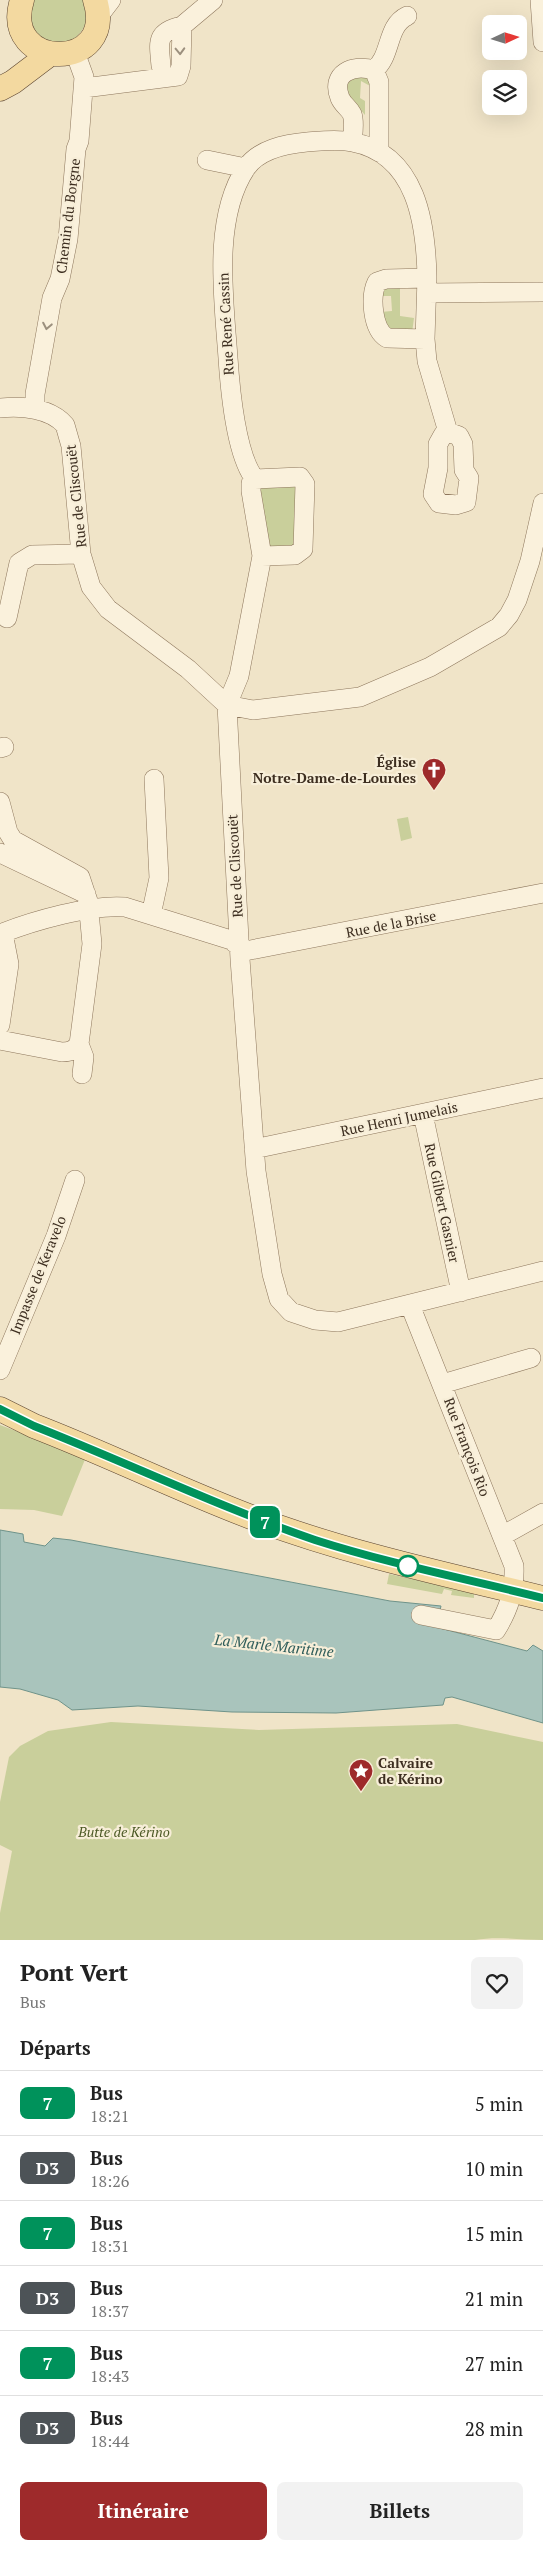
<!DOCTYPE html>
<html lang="fr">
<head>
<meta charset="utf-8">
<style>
	:root { --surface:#fff; --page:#f2f2f2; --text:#222; --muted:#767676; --line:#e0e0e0; --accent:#9e2a2b }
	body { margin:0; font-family:"PT Serif",serif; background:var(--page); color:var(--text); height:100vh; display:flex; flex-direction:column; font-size:19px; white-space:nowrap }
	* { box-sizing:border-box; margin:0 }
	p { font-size:16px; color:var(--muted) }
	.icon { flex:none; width:28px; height:28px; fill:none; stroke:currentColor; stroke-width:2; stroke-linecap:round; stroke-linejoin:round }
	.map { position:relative; height:1940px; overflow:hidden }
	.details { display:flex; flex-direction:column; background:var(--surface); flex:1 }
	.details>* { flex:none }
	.badge { padding:0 10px; border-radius:8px; font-size:18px; line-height:32px }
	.needle { width:32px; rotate:86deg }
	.fabs { position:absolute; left:482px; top:15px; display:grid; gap:10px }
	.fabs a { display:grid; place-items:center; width:45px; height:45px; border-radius:8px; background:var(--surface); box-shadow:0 5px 20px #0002; font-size:25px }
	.map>.badge { position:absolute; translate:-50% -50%; box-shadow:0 0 0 2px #fff }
	h2 { padding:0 20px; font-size:19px; line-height:45px }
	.round { display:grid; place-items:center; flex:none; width:52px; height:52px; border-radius:8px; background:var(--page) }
	.summary { display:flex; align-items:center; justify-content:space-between; height:85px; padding:0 20px }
	h1 { font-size:24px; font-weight:700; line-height:38px }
	.action { display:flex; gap:10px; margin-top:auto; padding:10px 20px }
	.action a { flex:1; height:58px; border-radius:8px; background:var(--accent); color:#fff; font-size:20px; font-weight:700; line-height:58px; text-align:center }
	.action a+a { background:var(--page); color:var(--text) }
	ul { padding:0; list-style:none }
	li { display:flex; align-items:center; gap:15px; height:65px; padding:0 20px; border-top:1px solid var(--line) }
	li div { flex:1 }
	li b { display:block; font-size:19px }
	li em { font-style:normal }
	li .badge { min-width:55px; font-weight:700; text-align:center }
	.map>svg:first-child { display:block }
</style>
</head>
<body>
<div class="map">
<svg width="543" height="1940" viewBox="0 0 543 1940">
	<rect width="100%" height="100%" fill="#f0e4c8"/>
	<path fill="#c9cf9b" d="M29 0H84C91 21 85 30 69 44L40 43 26 8Z
		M366 74 372 87 361 81 360 98 365 101V115L344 91 348 78Z
		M400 284V316L414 318 412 333 389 331 380 312 392 311 391 296H379L383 287Z
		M295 486V546L273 548 269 546 257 487Z
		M408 817 412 838 401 841 397 819Z
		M0 1425 86 1457 62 1516 34 1510 0 1509Z
		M389 1574 474 1592V1598L451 1595 452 1591 444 1589 442 1594 387 1584Z
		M111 1722 259 1730 457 1724 543 1742V1940C521 1940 497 1936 475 1940H0V1913L12 1851 0 1845V1802L9 1757 20 1746 48 1731Z"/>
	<path fill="#a9c4bc" stroke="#6f938a" d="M0 1530 23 1534 24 1542 45 1546 53 1538 71 1540 390 1601 441 1606 436 1627 527 1651 533 1645 543 1651V1723L452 1697 445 1698 443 1705 336 1713 232 1712 138 1706 72 1710 58 1700 20 1689 0 1687Z"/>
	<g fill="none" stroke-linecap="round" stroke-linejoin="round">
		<defs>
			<path id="minor" d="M540 0 543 42
				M98 17 111 0
				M161 66C159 42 155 32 182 26
				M374 70C392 56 386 26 407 16
				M84 88 178 76 181 66 182 26 213 0
				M352 142C353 133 355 122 352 114 349 108 343 105 340 98 330 73 353 64 374 70L379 82V152
				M207 160 246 168
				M427 278C426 224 417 154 352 142 338 139 321 141 307 142 285 144 259 149 246 168 212 219 224 300 228 358 230 388 236 456 255 479L251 483V491L262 556 239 676 227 705 253 710 360 697 430 667 499 627 509 615 517 600 530 561 543 503
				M427 278 425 339 387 338C372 329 370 296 377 282L386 279Z
				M427 293 543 292
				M425 339 427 361 448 432
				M0 408C22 406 50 408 65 425L71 446 81 554 91 587 108 609 188 669 227 705 240 959 256 1171 272 1274 279 1299 291 1312 315 1320 338 1322 543 1271
				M35 409V394L52 298 60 279 68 239 76 149 79 141 84 77 75 52
				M448 432 459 436 463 444 464 470 469 478 466 502 456 505 439 503 433 494 438 468V444L443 435Z
				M255 479 300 477 305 484 303 549 295 555 262 556
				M7 618 19 563 32 555 81 554
				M0 748 4 747
				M0 802 8 832 13 840 80 877 88 901 92 944 79 1044C74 1050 71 1052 62 1052L0 1040
				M0 853 86 894
				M151 915 159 878 154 779
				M0 934C32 921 92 904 125 907L231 940 245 951 543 893
				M0 1025 9 964 3 933
				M79 1044 84 1057 82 1074
				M423 1114 461 1292
				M254 1149 543 1088
				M410 1305 514 1566C515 1590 509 1609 496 1630L421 1615
				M0 1370 56 1236 75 1180
				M442 1384 531 1358
				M502 1536 543 1513"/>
			<path id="major" d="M22 0C0 71 118 73 95 0
				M0 89 13 82 50 54
				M0 1409 34 1426C107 1454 177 1489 251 1517 346 1553 444 1574 543 1598"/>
		</defs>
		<use href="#minor" stroke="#8d765c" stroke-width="20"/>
		<use href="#major" stroke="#5b4430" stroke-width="25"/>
		<use href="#minor" stroke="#faf1dc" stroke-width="19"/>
		<use href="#major" stroke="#f3d9a0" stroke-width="24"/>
	</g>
	<defs><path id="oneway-chevron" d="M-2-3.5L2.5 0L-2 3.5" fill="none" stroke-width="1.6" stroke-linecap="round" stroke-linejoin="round" transform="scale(1.25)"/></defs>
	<g stroke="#9c907e">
		<use href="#oneway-chevron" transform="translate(180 51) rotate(88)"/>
		<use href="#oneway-chevron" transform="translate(47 326) rotate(101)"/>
	</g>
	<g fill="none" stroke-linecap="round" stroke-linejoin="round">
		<defs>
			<path id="line" d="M0 1409 34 1426C128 1463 219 1507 315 1540 390 1564 467 1579 543 1598"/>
		</defs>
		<use href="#line" stroke="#fff" stroke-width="11"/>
		<use href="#line" stroke="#00925b" stroke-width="8"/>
	</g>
	<defs>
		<symbol id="church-pin" viewBox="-11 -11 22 30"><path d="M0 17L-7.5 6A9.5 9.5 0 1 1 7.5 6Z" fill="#9e2a2b" stroke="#f7eed8"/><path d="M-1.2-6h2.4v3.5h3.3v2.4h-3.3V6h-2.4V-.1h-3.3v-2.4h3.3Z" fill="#fff"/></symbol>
		<symbol id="sight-pin" viewBox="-11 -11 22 30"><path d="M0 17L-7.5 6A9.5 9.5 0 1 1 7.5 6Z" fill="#9e2a2b" stroke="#f7eed8"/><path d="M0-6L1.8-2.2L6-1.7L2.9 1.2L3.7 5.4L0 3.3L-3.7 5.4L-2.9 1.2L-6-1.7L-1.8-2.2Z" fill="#fff"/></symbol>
	</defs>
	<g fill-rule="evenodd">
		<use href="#church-pin" x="420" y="756" width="28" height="38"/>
		<use href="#sight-pin" x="347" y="1757" width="28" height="38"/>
	</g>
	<circle fill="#fff" stroke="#00925b" stroke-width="2.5" cx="408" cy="1566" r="10"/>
	<g text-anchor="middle" stroke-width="4.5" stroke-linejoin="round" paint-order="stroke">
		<g font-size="14" fill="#3d2e20" stroke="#f7eed8">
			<text transform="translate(68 216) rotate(-83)" y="5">Chemin du Borgne</text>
			<text transform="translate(226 324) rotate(-93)" y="5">Rue René Cassin</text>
			<text transform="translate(76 496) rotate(-96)" y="5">Rue de Cliscouët</text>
			<text transform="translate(235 866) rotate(-93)" y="5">Rue de Cliscouët</text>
			<text transform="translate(391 924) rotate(-11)" y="5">Rue de la Brise</text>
			<text transform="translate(399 1119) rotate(-12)" y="5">Rue Henri Jumelais</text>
			<text transform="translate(442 1203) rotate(78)" y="5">Rue Gilbert Gasnier</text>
			<text transform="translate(38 1275) rotate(-68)" y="5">Impasse de Keravelo</text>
			<text transform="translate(467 1447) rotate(69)" y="5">Rue François Rio</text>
		</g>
		<g font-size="14" font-weight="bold" fill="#3d2e20" stroke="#f7eed8" text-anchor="end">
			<text x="416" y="767">Église<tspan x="416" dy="16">Notre-Dame-de-Lourdes</tspan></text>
			<text x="378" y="1768" text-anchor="start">Calvaire<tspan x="378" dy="16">de Kérino</tspan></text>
		</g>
		<g font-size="14" font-style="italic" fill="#4d5a26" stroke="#f7eed8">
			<text x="124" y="1837">Butte de Kérino</text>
		</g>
		<g font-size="15" font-style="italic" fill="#2f5d5a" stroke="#f7eed8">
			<text transform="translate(274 1646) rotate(6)" y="5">La Marle Maritime</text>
		</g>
	</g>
</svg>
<div class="fabs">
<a><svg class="needle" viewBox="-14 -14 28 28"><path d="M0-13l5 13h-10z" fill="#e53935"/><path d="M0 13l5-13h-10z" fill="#767676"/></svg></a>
<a><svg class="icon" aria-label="layers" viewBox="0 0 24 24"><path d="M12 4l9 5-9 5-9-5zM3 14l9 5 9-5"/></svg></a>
</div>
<b class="badge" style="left:265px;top:1522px;background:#00925b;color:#fff">7</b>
</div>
<section class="details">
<div class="summary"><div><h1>Pont Vert</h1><p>Bus</p></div><a class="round"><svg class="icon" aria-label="heart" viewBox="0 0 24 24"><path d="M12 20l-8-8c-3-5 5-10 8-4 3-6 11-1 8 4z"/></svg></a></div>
<h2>Départs</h2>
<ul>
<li><span class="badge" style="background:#00925b;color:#fff">7</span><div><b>Bus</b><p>18:21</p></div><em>5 min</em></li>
<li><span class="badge" style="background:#4d5357;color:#fff">D3</span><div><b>Bus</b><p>18:26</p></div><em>10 min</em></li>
<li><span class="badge" style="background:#00925b;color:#fff">7</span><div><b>Bus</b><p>18:31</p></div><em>15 min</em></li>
<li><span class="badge" style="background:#4d5357;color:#fff">D3</span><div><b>Bus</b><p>18:37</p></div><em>21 min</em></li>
<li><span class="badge" style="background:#00925b;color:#fff">7</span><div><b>Bus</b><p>18:43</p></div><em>27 min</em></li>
<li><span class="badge" style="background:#4d5357;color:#fff">D3</span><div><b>Bus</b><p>18:44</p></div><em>28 min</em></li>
</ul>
<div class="action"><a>Itinéraire</a><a>Billets</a></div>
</section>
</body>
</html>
